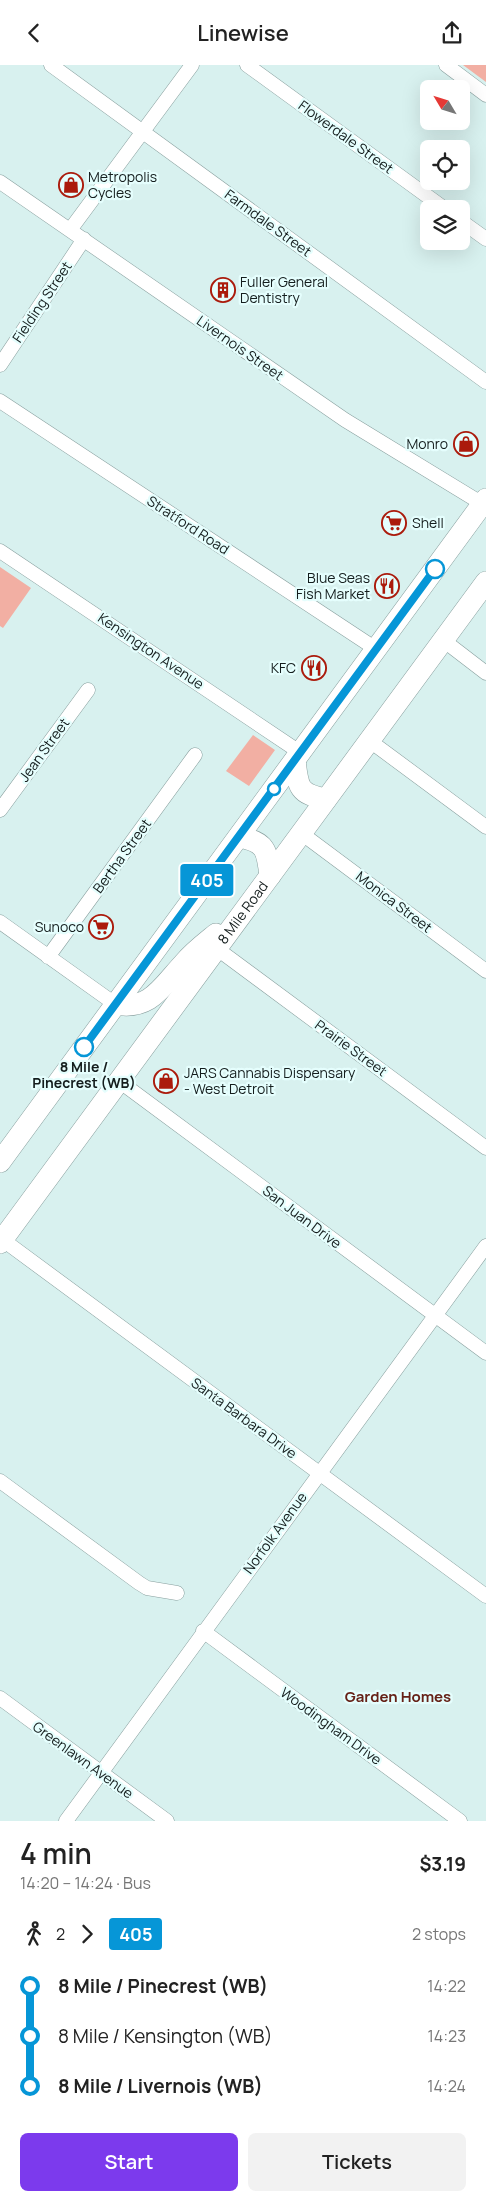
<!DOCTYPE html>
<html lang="en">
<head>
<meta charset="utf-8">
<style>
	:root { --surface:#fff; --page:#f2f2f2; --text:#222; --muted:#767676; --accent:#7c3aed }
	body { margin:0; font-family:Manrope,sans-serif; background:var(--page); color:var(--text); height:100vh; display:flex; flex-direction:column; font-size:19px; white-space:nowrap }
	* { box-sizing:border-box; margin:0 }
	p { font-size:16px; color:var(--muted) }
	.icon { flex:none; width:28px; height:28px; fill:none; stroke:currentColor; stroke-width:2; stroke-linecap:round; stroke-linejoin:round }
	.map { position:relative; height:1756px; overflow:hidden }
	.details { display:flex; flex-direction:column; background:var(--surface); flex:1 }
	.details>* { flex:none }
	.badge { padding:0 10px; border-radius:4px; font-size:18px; line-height:32px }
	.needle { width:32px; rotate:308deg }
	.controls { position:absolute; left:420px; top:15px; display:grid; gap:10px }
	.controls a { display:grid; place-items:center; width:50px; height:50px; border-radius:8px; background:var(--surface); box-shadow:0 5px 20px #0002; font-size:25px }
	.map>.badge { position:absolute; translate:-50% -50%; box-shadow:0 0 0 2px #fff }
	.legs { display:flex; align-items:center; gap:8px; height:55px; padding:0 20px; font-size:16px }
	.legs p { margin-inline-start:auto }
	.overview { display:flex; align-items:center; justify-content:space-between; height:85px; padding:0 20px }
	h1 { font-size:28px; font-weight:600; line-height:38px }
	.action { display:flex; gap:10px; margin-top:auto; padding:10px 20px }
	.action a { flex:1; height:58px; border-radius:8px; background:var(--accent); color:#fff; font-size:20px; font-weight:600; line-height:58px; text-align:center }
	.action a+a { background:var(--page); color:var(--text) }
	ul { padding:0 20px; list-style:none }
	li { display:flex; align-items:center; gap:18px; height:50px; font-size:19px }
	li i { display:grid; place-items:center; width:8px; height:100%; margin:0 6px; background:currentColor }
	li i::after { content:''; width:12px; height:12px; margin:-6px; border:4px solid; border-radius:50%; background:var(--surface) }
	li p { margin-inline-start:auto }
	li:first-child i { background:linear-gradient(#0000 50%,currentColor 0) }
	li:last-child i { background:linear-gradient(currentColor 50%,#0000 0) }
	header { display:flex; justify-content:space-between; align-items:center; height:65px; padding:0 20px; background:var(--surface); font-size:22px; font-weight:600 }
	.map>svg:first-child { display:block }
</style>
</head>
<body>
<header><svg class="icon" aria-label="back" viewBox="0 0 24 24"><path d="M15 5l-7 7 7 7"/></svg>Linewise<svg class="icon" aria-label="share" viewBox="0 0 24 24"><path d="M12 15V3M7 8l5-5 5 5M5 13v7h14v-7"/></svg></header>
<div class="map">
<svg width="486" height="1756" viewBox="0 0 486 1756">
	<rect width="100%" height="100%" fill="#d8f1ef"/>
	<path fill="#f2afa3" d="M463 0H486V17Z
		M0 502 31 523 3 563 0 561Z
		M253 670 275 685 249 721 226 706Z"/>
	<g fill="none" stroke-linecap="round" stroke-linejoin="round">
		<defs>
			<path id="minor" d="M51 0 486 317
				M247 0 445 144
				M446 0 486 30
				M0 117 345 355 486 441
				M461 156 486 174
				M70 165 192 0
				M0 300 84 174
				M0 336 376 584
				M0 486 301 688
				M443 575 486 608
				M370 676 486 762
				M0 745 88 625
				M301 768 486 906
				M0 857 115 939
				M216 883 486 1083
				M48 892 195 690
				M119 1016 486 1288
				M3 1175 486 1531
				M0 1416 139 1518 147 1523 177 1528
				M203 1566 460 1756
				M0 1633 167 1756
				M66 1756 486 1181"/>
			<g id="highway">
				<path d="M295 695C298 722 298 729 326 734"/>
				<path d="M239 772C266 777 267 785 270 811"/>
				<path d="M115 939C151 946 162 921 184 898 193 887 205 878 216 869"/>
				<path d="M0 1097 486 434"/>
				<path id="s1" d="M0 1178 486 517"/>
			</g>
		</defs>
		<use href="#minor" stroke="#889f9e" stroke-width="15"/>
		<use href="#highway" stroke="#889f9e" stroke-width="22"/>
		<use href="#minor" stroke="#fff" stroke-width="14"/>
		<use href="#highway" stroke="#fff" stroke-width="21"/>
	</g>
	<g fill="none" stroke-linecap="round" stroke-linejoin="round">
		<defs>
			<path id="line-1" d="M84 982 435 504"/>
		</defs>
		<use href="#line-1" stroke="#fff" stroke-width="11"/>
		<use href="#line-1" stroke="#0696d7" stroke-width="8"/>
	</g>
	<defs>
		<symbol id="shop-ring" viewBox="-11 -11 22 22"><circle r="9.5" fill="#e5fefd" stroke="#ab1b0c" stroke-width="1.5"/><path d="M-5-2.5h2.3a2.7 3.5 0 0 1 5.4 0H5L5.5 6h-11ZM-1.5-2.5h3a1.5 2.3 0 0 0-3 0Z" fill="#ab1b0c"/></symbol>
		<symbol id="building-ring" viewBox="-11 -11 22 22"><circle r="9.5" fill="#e5fefd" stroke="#ab1b0c" stroke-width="1.5"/><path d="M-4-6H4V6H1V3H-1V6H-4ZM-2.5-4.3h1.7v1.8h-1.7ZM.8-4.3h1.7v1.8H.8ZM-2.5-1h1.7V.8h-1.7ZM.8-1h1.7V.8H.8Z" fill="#ab1b0c"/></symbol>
		<symbol id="supermarket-ring" viewBox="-11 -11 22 22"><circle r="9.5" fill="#e5fefd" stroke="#ab1b0c" stroke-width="1.5"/><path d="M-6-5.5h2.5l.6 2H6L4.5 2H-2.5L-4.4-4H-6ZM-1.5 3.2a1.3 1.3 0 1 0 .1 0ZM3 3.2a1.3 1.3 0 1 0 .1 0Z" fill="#ab1b0c"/></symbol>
		<symbol id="restaurant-ring" viewBox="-11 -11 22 22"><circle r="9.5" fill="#e5fefd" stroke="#ab1b0c" stroke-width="1.5"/><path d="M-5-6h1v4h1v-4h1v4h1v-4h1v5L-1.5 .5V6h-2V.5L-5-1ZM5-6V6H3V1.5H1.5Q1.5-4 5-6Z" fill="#ab1b0c"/></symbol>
	</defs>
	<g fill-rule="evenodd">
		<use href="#shop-ring" x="57" y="106" width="28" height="28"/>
		<use href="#building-ring" x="209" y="211" width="28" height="28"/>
		<use href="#shop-ring" x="452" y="365" width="28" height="28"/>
		<use href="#supermarket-ring" x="380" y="444" width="28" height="28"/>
		<use href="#restaurant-ring" x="373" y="507" width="28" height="28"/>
		<use href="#restaurant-ring" x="300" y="589" width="28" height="28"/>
		<use href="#supermarket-ring" x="87" y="848" width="28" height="28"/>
		<use href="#shop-ring" x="152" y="1002" width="28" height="28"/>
	</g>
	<g fill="#fff" stroke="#0696d7" stroke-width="2.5">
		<circle cx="435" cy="504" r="9"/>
		<circle cx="274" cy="724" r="6"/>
		<circle cx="84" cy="982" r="9"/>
	</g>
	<g text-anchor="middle" stroke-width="4.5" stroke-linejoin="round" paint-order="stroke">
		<g font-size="14" fill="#141d1d" stroke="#e5fefd">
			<text transform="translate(346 72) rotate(36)" y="5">Flowerdale Street</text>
			<text transform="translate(268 158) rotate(36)" y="5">Farmdale Street</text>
			<text transform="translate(42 237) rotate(-56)" y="5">Fielding Street</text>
			<text transform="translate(240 283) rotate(35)" y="5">Livernois Street</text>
			<text transform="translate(188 460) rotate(33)" y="5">Stratford Road</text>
			<text transform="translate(151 586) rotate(34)" y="5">Kensington Avenue</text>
			<text transform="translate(44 685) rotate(-54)" y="5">Jean Street</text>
			<text transform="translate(122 791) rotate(-54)" y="5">Bertha Street</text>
			<text transform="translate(394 837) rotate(37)" y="5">Monica Street</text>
			<text dy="5" stroke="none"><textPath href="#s1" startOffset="410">8 Mile Road</textPath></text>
			<text transform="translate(351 983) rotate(36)" y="5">Prairie Street</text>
			<text transform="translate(302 1152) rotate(37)" y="5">San Juan Drive</text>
			<text transform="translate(244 1353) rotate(36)" y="5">Santa Barbara Drive</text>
			<text transform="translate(275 1468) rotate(-54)" y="5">Norfolk Avenue</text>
			<text transform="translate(331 1661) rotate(36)" y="5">Woodingham Drive</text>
			<text transform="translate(83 1695) rotate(36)" y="5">Greenlawn Avenue</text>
		</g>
		<g font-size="14" fill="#141d1d" stroke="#e5fefd" text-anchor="start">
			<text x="88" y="117">Metropolis<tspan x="88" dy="16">Cycles</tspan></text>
			<text x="240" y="222">Fuller General<tspan x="240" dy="16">Dentistry</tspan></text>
			<text x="448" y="384" text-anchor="end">Monro</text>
			<text x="412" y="463">Shell</text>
			<text x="370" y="518" text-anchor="end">Blue Seas<tspan x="370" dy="16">Fish Market</tspan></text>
			<text x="296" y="608" text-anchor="end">KFC</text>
			<text x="84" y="867" text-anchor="end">Sunoco</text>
			<text x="184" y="1013">JARS Cannabis Dispensary<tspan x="184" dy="16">- West Detroit</tspan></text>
		</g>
		<g font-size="14" font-weight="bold" fill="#141d1d" stroke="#e5fefd">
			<text x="84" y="1007">8 Mile /<tspan x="84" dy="16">Pinecrest (WB)</tspan></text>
		</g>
		<g font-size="15" font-weight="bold" fill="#662218" stroke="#e5fefd">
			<text x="398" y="1637">Garden Homes</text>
		</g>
	</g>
</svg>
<div class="controls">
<a><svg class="needle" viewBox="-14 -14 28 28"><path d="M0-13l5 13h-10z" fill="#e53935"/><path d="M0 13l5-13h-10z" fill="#767676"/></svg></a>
<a><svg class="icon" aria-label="locate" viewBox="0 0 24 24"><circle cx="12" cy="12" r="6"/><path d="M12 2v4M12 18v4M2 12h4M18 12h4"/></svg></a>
<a><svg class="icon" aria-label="layers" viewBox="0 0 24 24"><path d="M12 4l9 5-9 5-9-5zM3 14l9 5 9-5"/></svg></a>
</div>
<b class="badge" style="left:207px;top:815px;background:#0696d7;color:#fff">405</b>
</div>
<section class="details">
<div class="overview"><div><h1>4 min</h1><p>14:20 – 14:24 · Bus</p></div><b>$3.19</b></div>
<div class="legs"><svg class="icon" aria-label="walk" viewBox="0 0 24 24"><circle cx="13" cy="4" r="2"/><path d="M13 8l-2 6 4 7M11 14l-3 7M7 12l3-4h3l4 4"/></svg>2<svg class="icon" aria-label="forward" viewBox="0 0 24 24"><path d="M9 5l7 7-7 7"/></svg><b class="badge" style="background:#0696d7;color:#fff">405</b><p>2 stops</p></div>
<ul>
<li><i style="color:#0696d7"></i><b>8 Mile / Pinecrest (WB)</b><p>14:22</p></li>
<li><i style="color:#0696d7"></i><span>8 Mile / Kensington (WB)</span><p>14:23</p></li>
<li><i style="color:#0696d7"></i><b>8 Mile / Livernois (WB)</b><p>14:24</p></li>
</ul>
<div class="action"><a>Start</a><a>Tickets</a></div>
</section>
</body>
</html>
